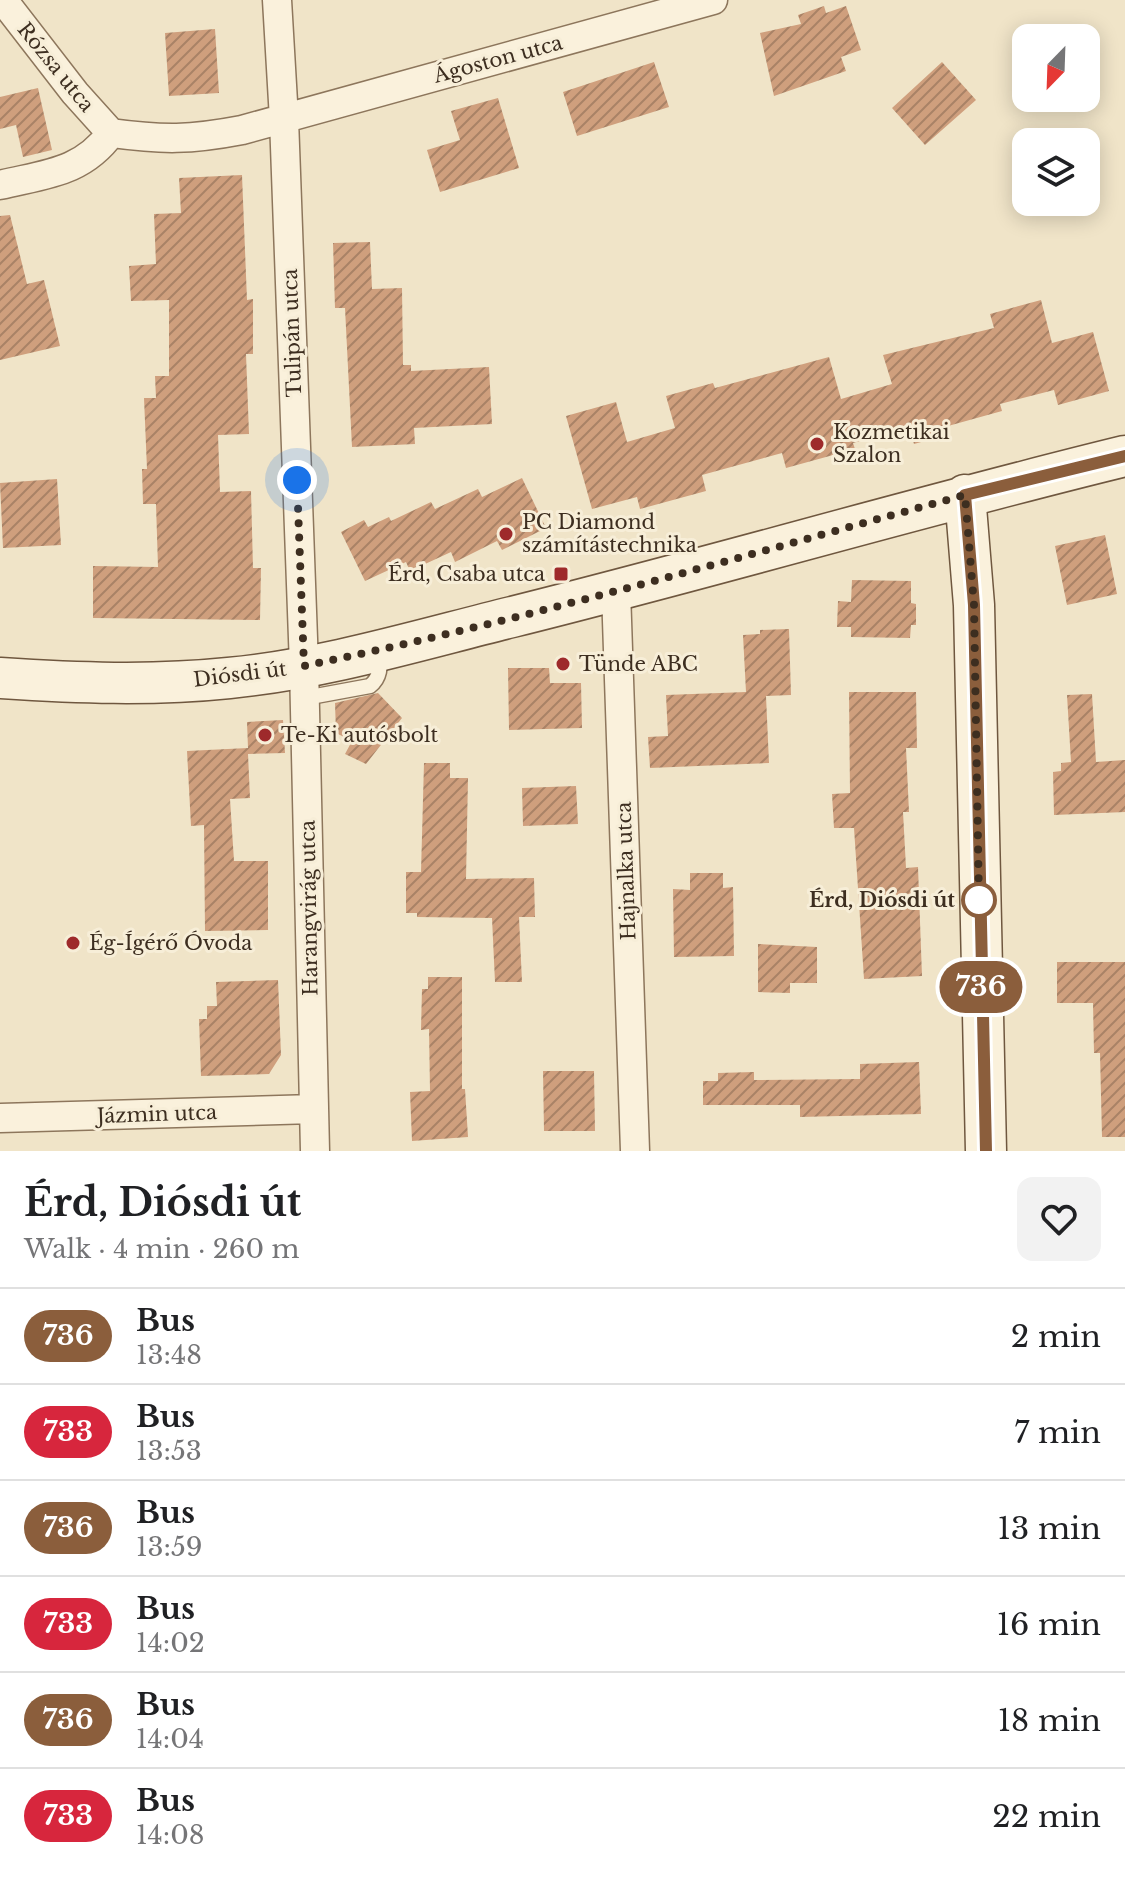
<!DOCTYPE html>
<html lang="en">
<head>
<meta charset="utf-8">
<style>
	:root { --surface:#fff; --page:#f2f2f2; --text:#202124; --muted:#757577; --line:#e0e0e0 }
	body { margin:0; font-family:"Libre Baskerville",serif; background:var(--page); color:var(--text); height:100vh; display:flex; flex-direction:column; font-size:30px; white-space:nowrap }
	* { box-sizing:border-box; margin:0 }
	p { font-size:26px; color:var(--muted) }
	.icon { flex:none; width:44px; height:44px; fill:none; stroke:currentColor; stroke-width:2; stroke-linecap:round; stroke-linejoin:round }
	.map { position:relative; height:1151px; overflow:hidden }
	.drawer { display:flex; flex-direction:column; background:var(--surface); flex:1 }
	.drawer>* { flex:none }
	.badge { padding:0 16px; border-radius:26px; font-size:28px; line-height:52px }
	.needle { width:52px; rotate:203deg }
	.buttons { position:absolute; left:1012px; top:24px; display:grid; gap:16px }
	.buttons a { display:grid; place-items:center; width:88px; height:88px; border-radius:16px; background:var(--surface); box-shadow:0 4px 20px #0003; font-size:40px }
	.you { position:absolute; width:40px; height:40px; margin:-20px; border:6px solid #fff; border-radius:50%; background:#1a73e8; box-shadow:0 0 0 12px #1a73e833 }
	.map>.badge { position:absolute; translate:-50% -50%; box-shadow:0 0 0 4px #fff }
	.round { display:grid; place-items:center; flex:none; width:84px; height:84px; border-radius:16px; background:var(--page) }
	.headline { display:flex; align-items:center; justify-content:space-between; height:136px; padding:0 24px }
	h1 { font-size:38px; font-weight:700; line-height:60px }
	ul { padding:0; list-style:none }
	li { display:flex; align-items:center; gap:24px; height:96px; padding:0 24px; border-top:2px solid var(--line) }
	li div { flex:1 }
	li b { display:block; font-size:30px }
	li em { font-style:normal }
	li .badge { min-width:88px; font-weight:700; text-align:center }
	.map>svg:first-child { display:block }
</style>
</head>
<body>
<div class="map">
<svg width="1125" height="1151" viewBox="0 0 1125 1151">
	<defs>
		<pattern id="building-hatch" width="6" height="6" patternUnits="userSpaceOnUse" patternTransform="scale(2)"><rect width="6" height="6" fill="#cf9f7d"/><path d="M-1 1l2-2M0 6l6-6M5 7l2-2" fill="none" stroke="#a98266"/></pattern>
	</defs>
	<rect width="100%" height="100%" fill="#f0e4c8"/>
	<path fill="url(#building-hatch)" d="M824 6 826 13 846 6 861 50 841 57 846 71 774 96 760 33 801 24 798 15Z
		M215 29 219 93 169 96 165 33Z
		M654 62 669 107 577 136 563 92Z
		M942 62 976 100 925 145 892 108Z
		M38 88 52 150 23 157 16 125 0 129V97Z
		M498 98 519 168 440 192 427 150 460 140 451 111Z
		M242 175 247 300 253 299V354H246L249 434 218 435 220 492 251 491 253 568H261L260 620 93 618V566L158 567 156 504H143L142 469H147L144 398H156L155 376H169V300L131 301 129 266 156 264 154 214 181 213 179 178Z
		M10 215 27 284 44 280 60 346 0 360V216Z
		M370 242 372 289 402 288 403 365H411V371L489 367 492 424 414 428 415 444 352 447 345 308H335L333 243Z
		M1041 300 1052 343 1093 332 1109 391 1058 405 1054 390 1000 404 1002 411 948 426 950 434 914 444 909 427 853 443 855 449 786 468 782 453 702 475 706 491 640 509 637 497 592 509 566 416 616 402 627 442 675 428 666 396 713 383 715 388 829 357 841 399 892 384 883 355 994 328 990 314Z
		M522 478 546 528 502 550 497 541 455 562 451 552 410 571 406 562 365 581 341 532 364 520 368 527 389 517 391 521 431 502 435 509 478 489 482 497Z
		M57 479 61 545 3 548 0 483Z
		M1105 535 1117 594 1067 605 1055 546Z
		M852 580 911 581V603L916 604V625H911L910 638 851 637V627H837L838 601 851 602Z
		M789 629 791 695 766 696 769 763 650 768 648 737 668 736 666 695 746 692 743 635 760 634V630Z
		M508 668H549L550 683H581L582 728 509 730Z
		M849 692H916L917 748H906L909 812H903L906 868 918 867 922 976 864 979 854 828H834L832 794 850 793Z
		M378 693 402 718 366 764 345 754 352 741 336 733 335 703Z
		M1092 694 1096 762 1125 760V812L1054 815 1053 772 1061 771V763L1071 762 1067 695Z
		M283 720 285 753 248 754 250 798 230 799 234 861H268V930L205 931 204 825 191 826 187 751 248 748 247 722Z
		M424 763H450V778H468L466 879 534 878 535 917H519L522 982H495L492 918 417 917V913H406V872H421Z
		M576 786 578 824 523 826 522 788Z
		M690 873H723V888L733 887 734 956 674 957 673 889 690 890Z
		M758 944 817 947V983H790V993L758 992Z
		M1057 962H1125V1137H1102L1100 1053H1094L1093 1003H1057Z
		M428 977H462V1089H465L468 1137 412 1141 410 1092 430 1091 429 1029 421 1030 422 989H428Z
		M278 980 281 1055 269 1074 201 1076 199 1019H207V1006H217L216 982Z
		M919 1062 921 1114 800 1117V1105H703V1081H718V1073L754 1072V1080L860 1079V1064Z
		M543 1071H594L595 1131H544Z"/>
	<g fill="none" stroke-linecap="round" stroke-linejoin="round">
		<defs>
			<path id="lane" d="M305 698 370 686C381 677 380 667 379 653"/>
			<path id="street" d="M3 0 75 93 111 133
				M277 0 284 119 304 666 315 1151
				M111 133C163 140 190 140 242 130L713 0
				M0 185C45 174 82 173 111 133
				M616 591 635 1151
				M0 1118 314 1109"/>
			<path id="secondary" d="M965 495 974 605 986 1151
				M0 678C76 683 152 686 229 678 324 669 419 640 512 617 717 566 920 506 1125 456"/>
		</defs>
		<use href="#lane" stroke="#8d765c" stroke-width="17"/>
		<use href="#street" stroke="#8d765c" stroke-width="31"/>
		<use href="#secondary" stroke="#6f573f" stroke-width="43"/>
		<use href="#lane" stroke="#faf1dc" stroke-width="14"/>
		<use href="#street" stroke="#faf1dc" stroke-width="28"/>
		<use href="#secondary" stroke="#faf1dc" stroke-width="40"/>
	</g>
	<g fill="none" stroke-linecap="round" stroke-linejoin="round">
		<defs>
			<path id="line" d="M986 1151 974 605 965 495 1125 456"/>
		</defs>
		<use href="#line" stroke="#fff" stroke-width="18"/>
		<use href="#line" stroke="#8b5e3c" stroke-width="12"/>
		<path stroke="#3d2e20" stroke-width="8" stroke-dasharray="0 14.4" d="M297 480 304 666C527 620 746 555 965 495L974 605 979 903V900"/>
	</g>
	<g fill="#9e2a2b" stroke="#f7eed8" stroke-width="3">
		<circle cx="817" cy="444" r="8"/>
		<circle cx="506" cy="534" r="8"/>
		<rect x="553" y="566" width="16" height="16" rx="4"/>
		<circle cx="563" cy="664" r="8"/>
		<circle cx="265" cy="735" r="8"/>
		<circle cx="73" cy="943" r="8"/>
	</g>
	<circle fill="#fff" stroke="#8b5e3c" stroke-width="4" cx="979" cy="900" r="16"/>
	<g text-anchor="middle" stroke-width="6" stroke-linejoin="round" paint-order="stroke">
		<g font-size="20" fill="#3d2e20" stroke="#f7eed8">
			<text transform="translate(498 59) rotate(-15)" y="7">Ágoston utca</text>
			<text transform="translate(56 67) rotate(51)" y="7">Rózsa utca</text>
			<text transform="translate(292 333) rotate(-92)" y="7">Tulipán utca</text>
			<text transform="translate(240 674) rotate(-7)" y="7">Diósdi út</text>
			<text transform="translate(626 871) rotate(-92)" y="7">Hajnalka utca</text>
			<text transform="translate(309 908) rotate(-91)" y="7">Harangvirág utca</text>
			<text transform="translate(157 1114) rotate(-2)" y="7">Jázmin utca</text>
		</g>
		<g font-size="20" fill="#3d2e20" stroke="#f7eed8" text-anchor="start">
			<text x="833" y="439">Kozmetikai<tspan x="833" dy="23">Szalon</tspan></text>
			<text x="522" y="529">PC Diamond<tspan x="522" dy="23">számítástechnika</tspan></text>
			<text x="545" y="581" text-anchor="end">Érd, Csaba utca</text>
			<text x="579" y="671">Tünde ABC</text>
			<text x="281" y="742">Te-Ki autósbolt</text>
			<text x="89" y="950">Ég-Ígérő Óvoda</text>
		</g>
		<g font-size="20" font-weight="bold" fill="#3d2e20" stroke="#f7eed8" text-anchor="end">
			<text x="955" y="907">Érd, Diósdi út</text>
		</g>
	</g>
</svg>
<div class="buttons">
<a><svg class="needle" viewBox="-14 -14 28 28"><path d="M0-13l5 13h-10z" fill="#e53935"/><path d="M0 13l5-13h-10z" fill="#757577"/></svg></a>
<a><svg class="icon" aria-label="layers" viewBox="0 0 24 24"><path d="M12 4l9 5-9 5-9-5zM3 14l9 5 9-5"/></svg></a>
</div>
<div class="you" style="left:297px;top:480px"></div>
<b class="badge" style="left:981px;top:987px;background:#8b5e3c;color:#fff">736</b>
</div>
<section class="drawer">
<div class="headline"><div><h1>Érd, Diósdi út</h1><p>Walk · 4 min · 260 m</p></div><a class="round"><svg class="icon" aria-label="heart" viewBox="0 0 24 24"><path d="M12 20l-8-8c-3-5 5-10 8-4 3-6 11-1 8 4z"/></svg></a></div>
<ul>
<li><span class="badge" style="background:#8b5e3c;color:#fff">736</span><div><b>Bus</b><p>13:48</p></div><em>2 min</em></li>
<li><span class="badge" style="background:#d7263d;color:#fff">733</span><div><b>Bus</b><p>13:53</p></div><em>7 min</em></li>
<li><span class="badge" style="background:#8b5e3c;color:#fff">736</span><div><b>Bus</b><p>13:59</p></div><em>13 min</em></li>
<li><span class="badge" style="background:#d7263d;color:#fff">733</span><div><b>Bus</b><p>14:02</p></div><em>16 min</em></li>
<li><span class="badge" style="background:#8b5e3c;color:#fff">736</span><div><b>Bus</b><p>14:04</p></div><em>18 min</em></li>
<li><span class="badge" style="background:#d7263d;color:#fff">733</span><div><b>Bus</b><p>14:08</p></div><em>22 min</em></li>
</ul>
</section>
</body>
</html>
